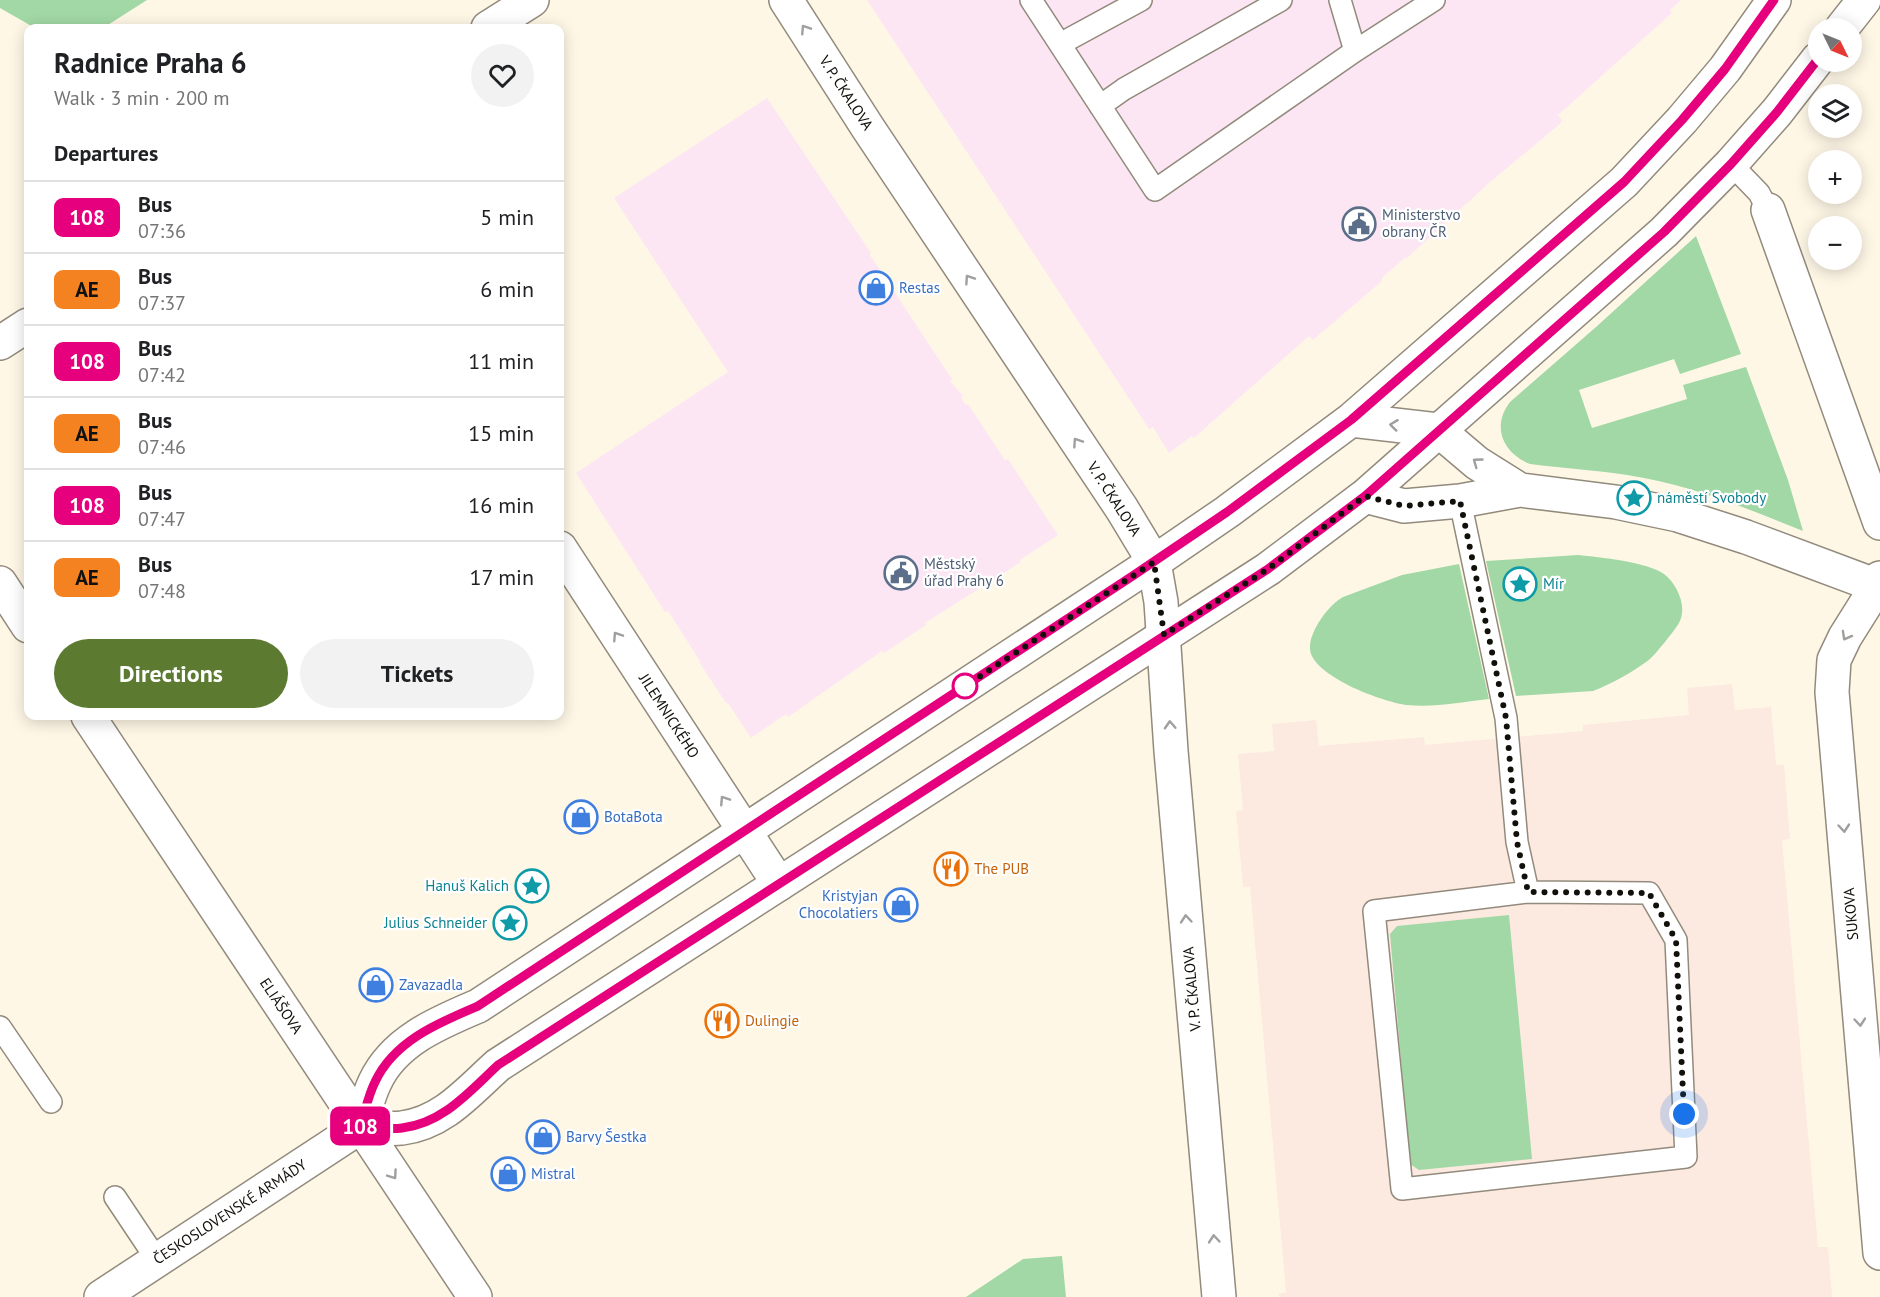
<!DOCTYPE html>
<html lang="en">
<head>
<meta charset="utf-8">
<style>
	:root { --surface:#fff; --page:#f2f2f2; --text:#202124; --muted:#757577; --line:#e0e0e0; --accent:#5c7b31 }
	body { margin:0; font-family:"PT Sans",sans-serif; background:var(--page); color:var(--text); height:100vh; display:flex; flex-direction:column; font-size:22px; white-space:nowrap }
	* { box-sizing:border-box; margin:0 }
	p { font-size:20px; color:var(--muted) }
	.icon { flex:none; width:33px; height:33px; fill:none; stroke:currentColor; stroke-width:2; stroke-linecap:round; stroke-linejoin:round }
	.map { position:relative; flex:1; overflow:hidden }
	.drawer { position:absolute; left:24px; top:24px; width:540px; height:696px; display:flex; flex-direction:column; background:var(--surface); border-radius:12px; box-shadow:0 3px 15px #0003 }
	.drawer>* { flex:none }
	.badge { padding:0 12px; border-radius:9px; font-size:21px; line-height:39px }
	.needle { width:39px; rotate:133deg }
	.fabs { position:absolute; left:1808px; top:18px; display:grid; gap:12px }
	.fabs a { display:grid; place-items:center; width:54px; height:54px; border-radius:50%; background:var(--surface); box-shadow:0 3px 15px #0003; font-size:30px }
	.you { position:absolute; width:30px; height:30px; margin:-15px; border:4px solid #fff; border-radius:50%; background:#1a73e8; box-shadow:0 0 0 9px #1a73e833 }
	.map>.badge { position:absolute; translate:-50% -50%; box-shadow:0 0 0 3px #fff }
	h2 { padding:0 30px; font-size:22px; line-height:54px }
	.round { display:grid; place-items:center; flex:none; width:63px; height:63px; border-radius:32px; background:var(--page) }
	.head { display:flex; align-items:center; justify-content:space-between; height:102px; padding:0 30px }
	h1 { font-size:28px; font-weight:600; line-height:45px }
	.button { display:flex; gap:12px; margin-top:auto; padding:12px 30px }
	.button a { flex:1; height:69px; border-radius:36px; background:var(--accent); color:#fff; font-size:24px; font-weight:600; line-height:69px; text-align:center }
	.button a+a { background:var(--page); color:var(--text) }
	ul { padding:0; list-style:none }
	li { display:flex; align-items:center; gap:18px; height:72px; padding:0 30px; border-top:2px solid var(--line) }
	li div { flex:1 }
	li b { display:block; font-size:22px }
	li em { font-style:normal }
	li .badge { min-width:66px; font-weight:700; text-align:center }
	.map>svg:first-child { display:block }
</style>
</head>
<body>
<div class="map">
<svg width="1880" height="1297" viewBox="0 0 1880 1297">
	<rect width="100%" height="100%" fill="#fff7e6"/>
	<path fill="#fce6f4" d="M867 0H1681L1670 10 1672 13 1558 115 1562 120 1560 124 1489 183 1407 258 1406 257 1383 277 1381 282 1313 340 1309 336 1194 438 1192 436 1169 453 1153 427 1149 429Z
		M767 98 871 253 870 255 952 379 950 381 963 396 961 398 966 405 968 404 1005 460 1008 459 1058 535 1020 560 1021 562 925 623 926 625 884 653 882 651 788 717 786 714 751 738 728 703H726L699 662 700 661 668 611 665 612 576 473 728 372 614 198Z"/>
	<path fill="#fce9e0" d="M1732 684 1735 710 1771 707 1776 765H1784L1790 839 1782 840 1818 1247H1828L1832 1297H1279V1294L1286 1292 1250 887H1243L1236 811 1243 810 1238 754 1274 751 1272 724 1316 720 1319 746 1424 737 1425 745 1583 731V725L1689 715 1687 688Z"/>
	<path fill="#a1d8a5" d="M0 0H147L103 28H35L0 8Z
		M1696 236 1741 354 1680 374 1674 359 1579 390 1592 428 1687 399 1683 385 1746 367 1788 480 1803 531C1746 508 1688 484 1627 475 1595 470 1562 468 1530 464 1503 453 1491 427 1510 402L1596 327Z
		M1578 555C1600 557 1647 562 1664 574 1677 584 1688 607 1679 623 1675 630 1669 636 1665 642 1659 648 1654 657 1646 662 1631 673 1611 684 1593 691L1516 696 1486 561Z
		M1459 564 1489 699C1462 702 1433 708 1406 705 1381 701 1321 679 1311 654 1308 645 1312 635 1316 627 1323 615 1331 604 1343 597L1402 575Z
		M1509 915 1532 1159 1419 1170 1410 1164 1390 934 1397 926Z
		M1062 1256 1066 1297H966L1023 1259Z"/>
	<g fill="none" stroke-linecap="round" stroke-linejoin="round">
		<defs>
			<path id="lane" d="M1031 0 1155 190 1355 51 1434 0
				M1340 0 1355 51
				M1060 44 1141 0
				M1100 106 1124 89 1281 0
				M1731 164 1759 193 1768 210
				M1460 501 1506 718 1517 842 1528 892 1649 893 1676 940 1686 1157 1402 1189 1374 911 1528 892
				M0 1027 51 1102
				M115 1197 157 1260"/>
			<path id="street" d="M786 0 868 128 1122 509 1154 562 1161 602 1171 751 1219 1297
				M488 28 532 0
				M1768 210 1880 523
				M0 343 28 325
				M560 548 779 884
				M1880 578 1877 586 1845 637 1834 660 1832 692 1880 1253
				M0 583 28 626
				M88 716 475 1297"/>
			<path id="secondary" d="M1842 28 1864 0
				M1351 420 1438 430
				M1438 430 1477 463 1520 490
				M1365 496 1404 506 1460 501 1520 490 1616 502 1678 515 1746 537 1880 587
				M360 1127C365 1112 368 1096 375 1082 394 1041 438 1023 478 1006L1154 562 1227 512 1351 420 1624 182 1682 120 1725 69 1774 0
				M101 1297 360 1127C374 1127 389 1130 402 1128 443 1123 469 1091 498 1065L1268 569 1365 496 1664 232 1731 164 1777 112 1818 59"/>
		</defs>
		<use href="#lane" stroke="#928a7c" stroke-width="24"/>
		<use href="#street" stroke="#928a7c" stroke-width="36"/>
		<use href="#secondary" stroke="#928a7c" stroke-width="36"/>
		<use href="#lane" stroke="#fff" stroke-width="21"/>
		<use href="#street" stroke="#fff" stroke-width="33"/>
		<use href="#secondary" stroke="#fff" stroke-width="33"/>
	</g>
	<defs><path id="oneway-chevron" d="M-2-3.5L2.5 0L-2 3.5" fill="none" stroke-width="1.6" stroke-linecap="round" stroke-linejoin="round" transform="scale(1.5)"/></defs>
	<g stroke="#a09f9d">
		<use href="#oneway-chevron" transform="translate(805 29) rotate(-123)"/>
		<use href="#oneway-chevron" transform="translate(969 279) rotate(-124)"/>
		<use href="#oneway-chevron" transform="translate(1394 425) rotate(-173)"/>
		<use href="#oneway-chevron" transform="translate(1077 442) rotate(-124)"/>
		<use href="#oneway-chevron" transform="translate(1477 462) rotate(-144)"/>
		<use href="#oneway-chevron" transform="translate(617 636) rotate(-123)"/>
		<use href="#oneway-chevron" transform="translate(1846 636) rotate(119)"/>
		<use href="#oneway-chevron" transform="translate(1170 725) rotate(-93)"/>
		<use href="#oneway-chevron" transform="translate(724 800) rotate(-123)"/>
		<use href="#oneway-chevron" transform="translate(1844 828) rotate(85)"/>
		<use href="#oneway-chevron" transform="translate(1186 919) rotate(-95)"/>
		<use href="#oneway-chevron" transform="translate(1860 1022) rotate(85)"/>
		<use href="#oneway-chevron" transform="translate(393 1175) rotate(55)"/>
		<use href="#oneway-chevron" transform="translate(1214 1239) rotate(-95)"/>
	</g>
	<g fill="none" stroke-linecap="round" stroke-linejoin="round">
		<defs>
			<path id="line" d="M1774 0 1725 69 1682 120 1624 182 1351 420 1227 512 1134 575 478 1006C438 1023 394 1041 375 1082 368 1096 365 1112 360 1127 374 1127 389 1130 402 1128 443 1123 469 1092 498 1065L1268 569 1365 496 1664 232 1731 164 1777 112 1818 59"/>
		</defs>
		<use href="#line" stroke="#fff" stroke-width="14"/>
		<use href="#line" stroke="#e6007e" stroke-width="9"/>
		<path stroke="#12100a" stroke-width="6" stroke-dasharray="0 10.8" d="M965 686 959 690 1154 562 1164 635 1268 569 1365 496 1404 506 1460 501 1506 718 1517 842 1528 892 1649 893 1676 940 1684 1114"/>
	</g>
	<defs>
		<symbol id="civic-ring" viewBox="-11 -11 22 22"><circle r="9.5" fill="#fff" stroke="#5c6f8a" stroke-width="1.5"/><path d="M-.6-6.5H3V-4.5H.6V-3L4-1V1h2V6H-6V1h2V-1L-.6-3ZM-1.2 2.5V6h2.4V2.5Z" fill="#5c6f8a"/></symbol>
		<symbol id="shop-ring" viewBox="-11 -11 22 22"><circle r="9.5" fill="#fff" stroke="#3f7fe0" stroke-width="1.5"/><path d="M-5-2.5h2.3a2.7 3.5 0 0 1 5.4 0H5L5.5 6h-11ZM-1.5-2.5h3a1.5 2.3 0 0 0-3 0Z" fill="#3f7fe0"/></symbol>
		<symbol id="sight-ring" viewBox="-11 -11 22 22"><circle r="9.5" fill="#fff" stroke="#0f9aa8" stroke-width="1.5"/><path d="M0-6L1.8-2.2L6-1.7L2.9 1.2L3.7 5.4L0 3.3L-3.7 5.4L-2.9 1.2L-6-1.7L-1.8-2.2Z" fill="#0f9aa8"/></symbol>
		<symbol id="restaurant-ring" viewBox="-11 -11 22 22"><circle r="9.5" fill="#fff" stroke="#e8710a" stroke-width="1.5"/><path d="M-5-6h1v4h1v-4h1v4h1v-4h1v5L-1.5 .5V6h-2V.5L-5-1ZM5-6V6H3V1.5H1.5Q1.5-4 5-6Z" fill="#e8710a"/></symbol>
	</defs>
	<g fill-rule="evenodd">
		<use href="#civic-ring" x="1340" y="205" width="38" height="38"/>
		<use href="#shop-ring" x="857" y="269" width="38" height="38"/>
		<use href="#sight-ring" x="1615" y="479" width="38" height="38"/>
		<use href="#civic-ring" x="882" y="554" width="38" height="38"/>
		<use href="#sight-ring" x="1501" y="565" width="38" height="38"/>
		<use href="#shop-ring" x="562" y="798" width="38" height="38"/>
		<use href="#restaurant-ring" x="932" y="850" width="38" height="38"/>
		<use href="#sight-ring" x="513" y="867" width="38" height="38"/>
		<use href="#shop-ring" x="882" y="886" width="38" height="38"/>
		<use href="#sight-ring" x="491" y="904" width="38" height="38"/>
		<use href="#shop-ring" x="357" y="966" width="38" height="38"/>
		<use href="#restaurant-ring" x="703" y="1002" width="38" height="38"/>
		<use href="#shop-ring" x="524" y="1118" width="38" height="38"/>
		<use href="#shop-ring" x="489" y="1155" width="38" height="38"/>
	</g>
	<circle fill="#fff" stroke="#e6007e" stroke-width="3" cx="965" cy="686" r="12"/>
	<g text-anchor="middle" stroke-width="4.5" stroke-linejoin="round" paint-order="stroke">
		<g font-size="15" fill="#12100a" stroke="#fff">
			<text transform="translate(846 93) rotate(57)" y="5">V. P. ČKALOVA</text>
			<text transform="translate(1114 499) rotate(57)" y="5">V. P. ČKALOVA</text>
			<text transform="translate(669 716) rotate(57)" y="5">JILEMNICKÉHO</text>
			<text transform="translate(1851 914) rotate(-95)" y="5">SUKOVA</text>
			<text transform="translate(1192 989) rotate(-95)" y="5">V. P. ČKALOVA</text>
			<text transform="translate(281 1006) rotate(56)" y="5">ELIÁŠOVA</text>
			<text transform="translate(230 1212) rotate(-33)" y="5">ČESKOSLOVENSKÉ ARMÁDY</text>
		</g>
		<g font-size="15" fill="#4e5e75" stroke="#fff" text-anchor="start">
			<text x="1382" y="220">Ministerstvo<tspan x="1382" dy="17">obrany ČR</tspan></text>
			<text x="924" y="569">Městský<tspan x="924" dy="17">úřad Prahy 6</tspan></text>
		</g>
		<g font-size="15" fill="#366cbe" stroke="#fff" text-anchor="start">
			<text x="899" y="293">Restas</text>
			<text x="604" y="822">BotaBota</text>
			<text x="878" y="901" text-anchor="end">Kristyjan<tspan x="878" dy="17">Chocolatiers</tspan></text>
			<text x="399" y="990">Zavazadla</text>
			<text x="566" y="1142">Barvy Šestka</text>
			<text x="531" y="1179">Mistral</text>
		</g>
		<g font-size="15" fill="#0d838f" stroke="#fff" text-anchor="start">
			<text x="1657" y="503">náměstí Svobody</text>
			<text x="1543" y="589">Mír</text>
			<text x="509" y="891" text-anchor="end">Hanuš Kalich</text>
			<text x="487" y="928" text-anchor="end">Julius Schneider</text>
		</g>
		<g font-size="15" fill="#c56008" stroke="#fff" text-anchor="start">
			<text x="974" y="874">The PUB</text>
			<text x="745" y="1026">Dulingie</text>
		</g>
	</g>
</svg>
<div class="fabs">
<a><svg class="needle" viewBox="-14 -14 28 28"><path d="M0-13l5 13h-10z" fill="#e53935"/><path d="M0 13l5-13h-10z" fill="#757577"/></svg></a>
<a><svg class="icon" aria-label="layers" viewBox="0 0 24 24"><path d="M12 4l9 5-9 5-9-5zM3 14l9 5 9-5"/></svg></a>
<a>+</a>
<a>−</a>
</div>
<div class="you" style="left:1684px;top:1114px"></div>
<b class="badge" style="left:360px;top:1126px;background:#e6007e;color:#fff">108</b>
<section class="drawer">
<div class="head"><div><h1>Radnice Praha 6</h1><p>Walk · 3 min · 200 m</p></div><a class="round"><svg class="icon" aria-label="heart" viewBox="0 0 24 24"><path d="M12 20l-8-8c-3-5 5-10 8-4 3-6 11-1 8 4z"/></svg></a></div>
<h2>Departures</h2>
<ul>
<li><span class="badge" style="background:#e6007e;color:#fff">108</span><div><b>Bus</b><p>07:36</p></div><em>5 min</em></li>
<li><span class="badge" style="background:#f58220;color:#111">AE</span><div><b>Bus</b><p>07:37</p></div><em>6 min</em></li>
<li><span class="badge" style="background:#e6007e;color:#fff">108</span><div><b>Bus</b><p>07:42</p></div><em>11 min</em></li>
<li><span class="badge" style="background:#f58220;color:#111">AE</span><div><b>Bus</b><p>07:46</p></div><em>15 min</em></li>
<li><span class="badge" style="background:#e6007e;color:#fff">108</span><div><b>Bus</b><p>07:47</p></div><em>16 min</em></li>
<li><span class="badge" style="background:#f58220;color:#111">AE</span><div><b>Bus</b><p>07:48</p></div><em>17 min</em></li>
</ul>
<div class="button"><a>Directions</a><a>Tickets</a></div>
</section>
</div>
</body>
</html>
